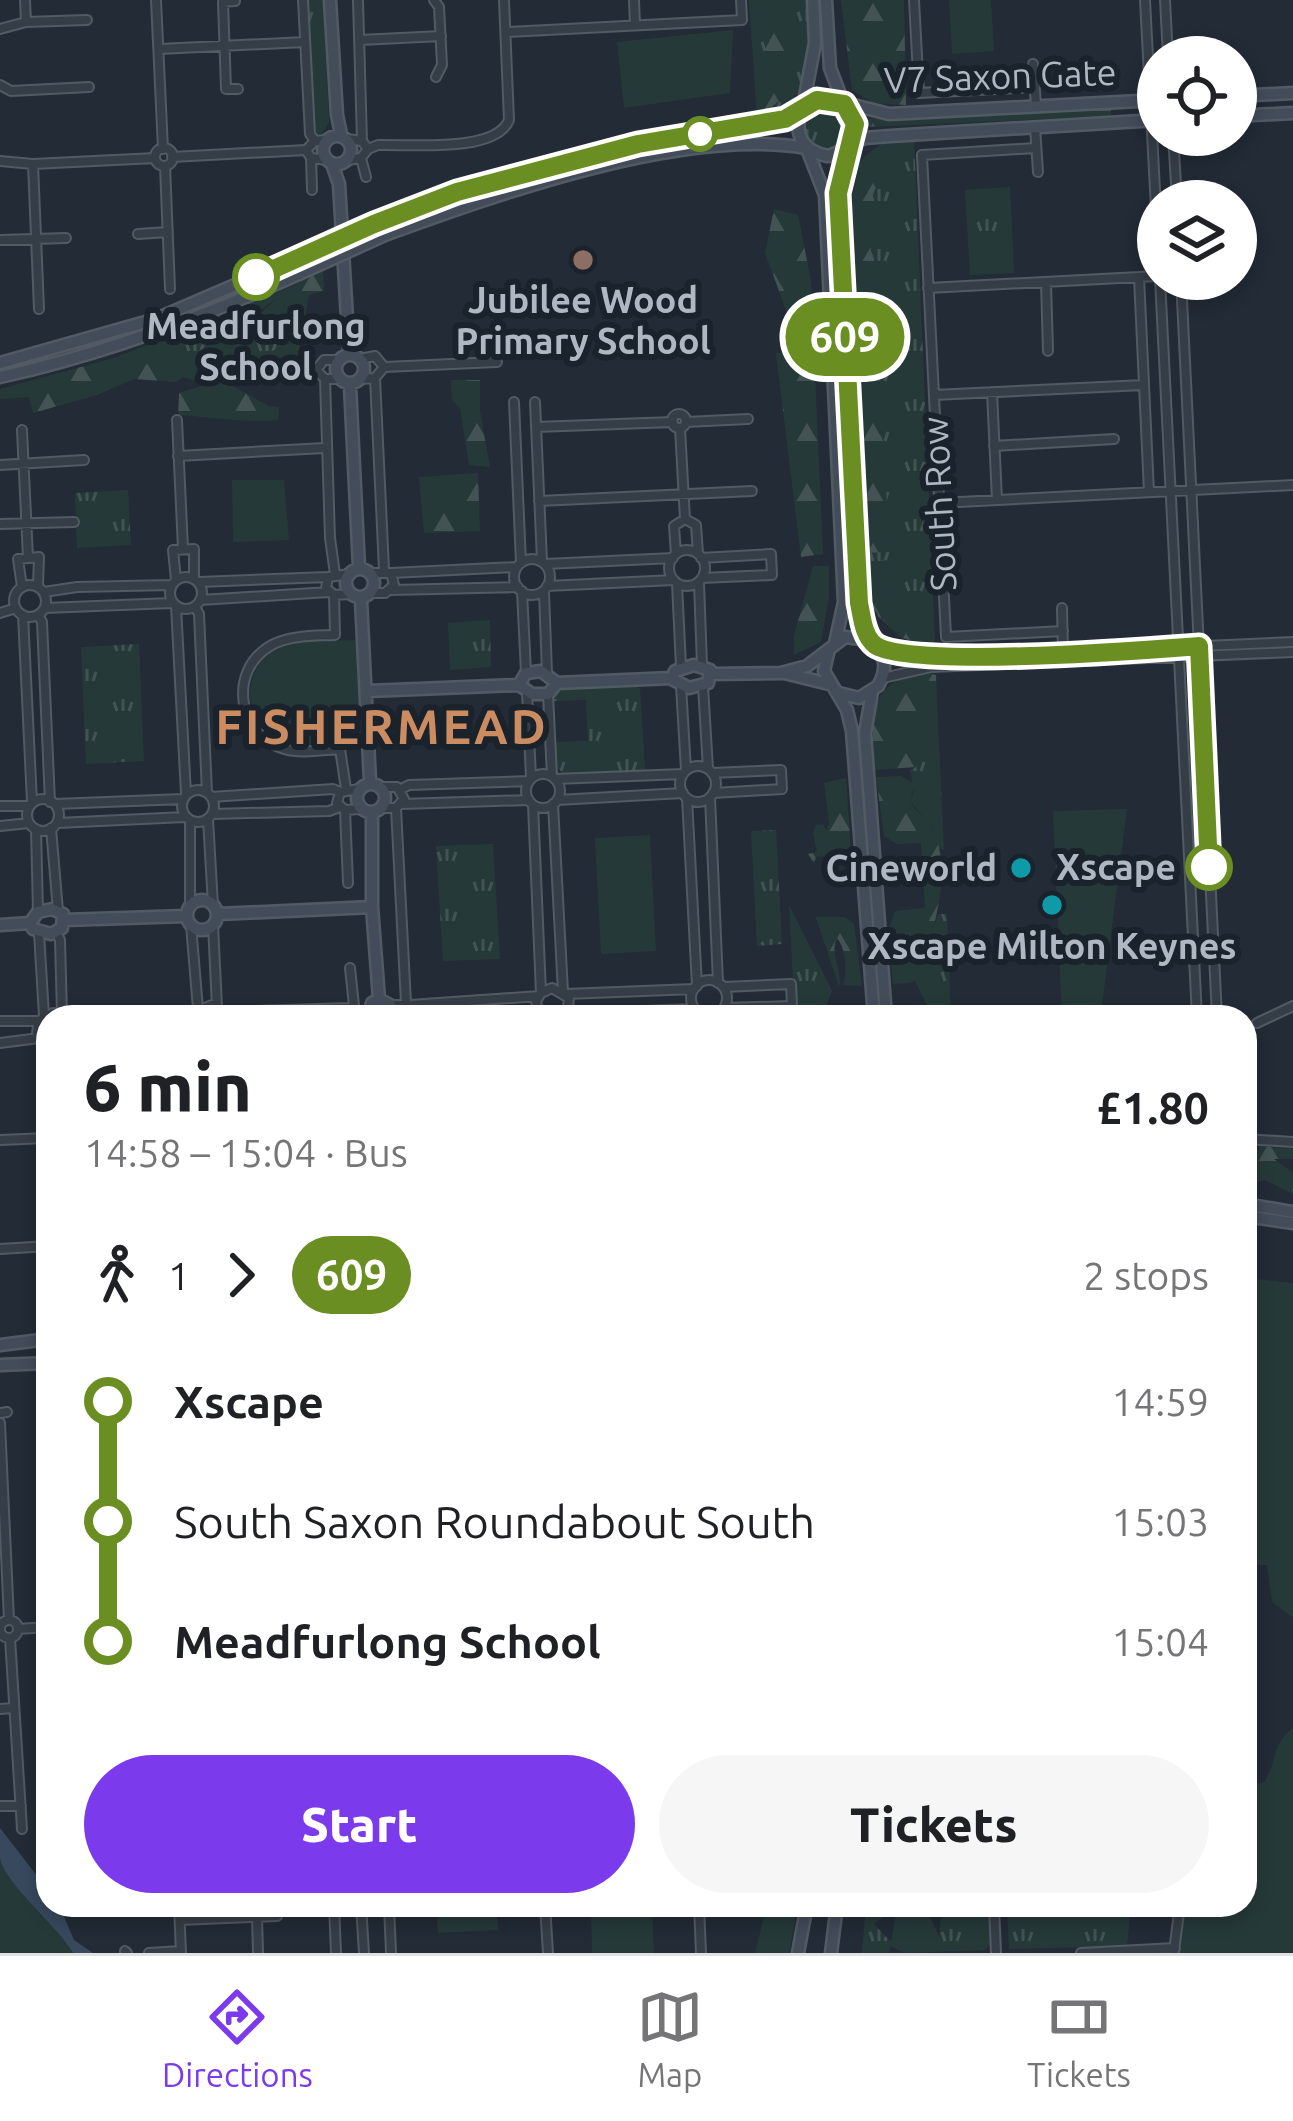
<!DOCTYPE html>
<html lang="en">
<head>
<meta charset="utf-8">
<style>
	:root { --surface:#fff; --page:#f6f6f6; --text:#202124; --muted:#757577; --line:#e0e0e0; --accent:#7c3aed }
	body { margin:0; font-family:Ubuntu,sans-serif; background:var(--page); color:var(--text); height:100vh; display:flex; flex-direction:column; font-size:45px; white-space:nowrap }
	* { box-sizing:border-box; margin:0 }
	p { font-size:39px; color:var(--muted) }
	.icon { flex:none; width:66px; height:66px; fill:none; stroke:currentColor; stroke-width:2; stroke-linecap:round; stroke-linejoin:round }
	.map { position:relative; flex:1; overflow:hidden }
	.panel { position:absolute; left:36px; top:1005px; width:1221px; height:912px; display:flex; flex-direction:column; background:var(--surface); border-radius:36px; box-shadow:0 6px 18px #0003 }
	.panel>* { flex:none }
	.badge { padding:0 24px; border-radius:39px; font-size:42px; line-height:78px }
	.tools { position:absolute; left:1137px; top:36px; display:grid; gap:24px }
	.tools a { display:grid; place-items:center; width:120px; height:120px; border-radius:50%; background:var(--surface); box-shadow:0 6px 18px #0003; font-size:60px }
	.map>.badge { position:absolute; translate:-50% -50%; box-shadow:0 0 0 6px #fff }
	.legs { display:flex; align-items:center; gap:18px; height:132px; padding:0 48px; font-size:39px }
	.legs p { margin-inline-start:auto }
	.head { display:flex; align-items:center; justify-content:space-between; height:204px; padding:0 48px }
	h1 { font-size:66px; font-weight:800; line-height:90px }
	.button { display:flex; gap:24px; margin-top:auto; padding:24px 48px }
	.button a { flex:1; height:138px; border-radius:72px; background:var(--accent); color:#fff; font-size:48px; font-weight:800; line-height:138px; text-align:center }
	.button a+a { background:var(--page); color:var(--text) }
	ul { padding:0 48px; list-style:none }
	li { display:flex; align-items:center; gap:42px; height:120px; font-size:45px }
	li i { display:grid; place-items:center; width:18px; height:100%; margin:0 15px; background:currentColor }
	li i::after { content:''; width:30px; height:30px; margin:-15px; border:9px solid; border-radius:50%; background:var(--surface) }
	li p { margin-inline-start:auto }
	li:first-child i { background:linear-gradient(#0000 50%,currentColor 0) }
	li:last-child i { background:linear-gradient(currentColor 50%,#0000 0) }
	.tabs { display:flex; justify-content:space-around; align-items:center; height:168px; border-top:3px solid var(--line); background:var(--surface); font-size:33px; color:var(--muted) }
	.tabs a { display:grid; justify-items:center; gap:6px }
	.tabs .selected { color:var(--accent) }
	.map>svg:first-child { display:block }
</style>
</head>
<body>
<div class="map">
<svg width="1293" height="1953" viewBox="0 0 1293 1953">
	<defs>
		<pattern id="grass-tufts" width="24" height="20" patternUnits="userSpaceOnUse" patternTransform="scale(3)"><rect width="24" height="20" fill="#263939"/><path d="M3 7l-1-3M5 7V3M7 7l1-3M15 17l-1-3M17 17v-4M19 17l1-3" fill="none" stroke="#435354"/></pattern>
		<pattern id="forest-firs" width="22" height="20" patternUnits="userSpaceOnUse" patternTransform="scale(3)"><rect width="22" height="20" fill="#263939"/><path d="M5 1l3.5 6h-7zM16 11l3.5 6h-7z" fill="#435354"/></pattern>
	</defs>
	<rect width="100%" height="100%" fill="#222b36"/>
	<path fill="url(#grass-tufts)" d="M305 0H323L329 122 321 136 312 129Z
		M749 0H806C807 29 815 87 786 105 778 110 766 113 757 117Z
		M804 128a22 22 0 1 1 44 0a22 22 0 1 1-44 0Z
		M914 138 935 645C902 642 885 627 866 601L843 191C858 157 877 141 914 138Z
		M1010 187 1014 273 970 275 965 190Z
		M277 298C294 312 296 326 288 345L243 363 297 361 305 364 301 369 265 375 238 372 203 383 183 377 182 371 114 358 180 332 185 340 259 315Z
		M128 490 131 545 77 548 75 493Z
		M490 620 491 667 450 670 448 623Z
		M139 644 144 761 86 764 81 647Z
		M634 685 640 689 645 770 566 776 557 768 554 742 588 741 586 700 553 701 554 694 567 688Z
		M928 721 938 724 944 849H939L933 829 910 801 914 792 910 770 916 767Z
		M776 830 782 944 757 946 751 831Z
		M493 844 500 959 443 961 436 846Z
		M789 905 832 991 822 1017H795Z
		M938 914H947L951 1017H928L930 1011 915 981Z
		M866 1905H890L885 1916 874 1924 891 1942 898 1905H931L928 1912 939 1937 942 1905H989L991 1944 984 1950 904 1953 891 1946 889 1953H862Z
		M1007 1905H1131L1127 1946 1009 1949Z"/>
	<path fill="url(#forest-firs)" d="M782 0H797C798 19 790 31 788 49 784 89 799 90 757 117L760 59 770 40Z
		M841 0H904L906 105 873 103 852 90Z
		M1111 108V116L867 127 866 119Z
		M891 140 894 164 880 176 868 208 890 552 862 553 843 191C853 167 866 150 891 140Z
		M774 209 798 215 811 281 814 339 797 340 765 253Z
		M323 269 324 291 309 295 297 361 238 364 288 345C296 326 295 311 277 298 238 327 232 329 185 340L180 333 293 286Z
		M776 353H814L823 554 801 557Z
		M114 358 182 371 183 377 176 382 134 379 97 395 33 413 29 397 0 399V389Z
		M222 380 268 406 279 407 278 420C244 423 212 417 178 415L179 393Z
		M451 380H480V411L490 467 469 465 460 408 452 400Z
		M478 473 480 531 424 533 419 477Z
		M890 560 894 592 919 616 925 636 921 644 900 637 866 601 863 562Z
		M813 566H829V597L821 642 794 655V636Z
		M920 671 936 675 938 724 928 722 916 767 875 770C872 721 864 687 920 671Z
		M901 776 915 784 910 801C916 814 928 818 934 832 953 878 932 931 919 977L910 983 893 984 888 931 895 911 925 908 921 843 897 844 884 836 876 777Z
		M846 778 851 853 816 857 814 863 808 854 817 852 813 833 816 825 823 824 826 831 829 824 824 783Z
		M816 917H845L854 924 862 986 843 985C848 971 846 949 837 938 829 953 843 970 839 987Z
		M1259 1146 1293 1149V1159H1274L1293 1173V1194L1265 1180 1245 1185V1151L1259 1150Z
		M767 1905H798L789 1953H755Z"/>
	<path fill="#263939" d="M949 0H991L994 51 952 54Z
		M733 30 730 93 624 108 617 42Z
		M232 480H284L289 540 233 542Z
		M356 640 363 742C340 743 312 749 289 744 245 734 236 674 274 651 298 638 330 641 356 640Z
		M1127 809 1102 1006 1098 1017H1062L1053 811Z
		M650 835 656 951 601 954 595 838Z
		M1245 1278 1293 1283V1618L1272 1602 1267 1565H1245Z
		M1293 1728V1953H1174L1179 1905H1245V1784L1263 1783C1278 1764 1271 1744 1293 1728Z
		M0 1861C21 1889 59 1925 73 1953H0Z
		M436 1905H497L498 1930 438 1933Z
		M591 1905H652L654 1953H592Z"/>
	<path fill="#38495e" d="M0 1828 48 1890V1905H59L74 1940 93 1953H73C58 1926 7 1886 0 1859 0 1850 0 1837 0 1828Z"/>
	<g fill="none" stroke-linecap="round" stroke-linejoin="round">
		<defs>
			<path id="street" d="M25 0 26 22
				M156 0 163 149
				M303 0 310 134 315 141
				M358 0 362 141
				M434 0 439 7 442 65 436 77
				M634 0 635 25
				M914 0 919 93 1035 87
				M1145 0 1158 247
				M1165 0 1168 57
				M235 1 223 2 226 89H238
				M0 29 26 22 87 20
				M506 32 742 20 741 0
				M360 40 441 36
				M159 49 305 42
				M1033 64 1036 105
				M0 85 11 91 89 87
				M1035 127 1038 172
				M1173 135 1177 201
				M347 139 362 141 368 149 361 158 347 160
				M326 140 315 141 306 150 311 158 328 160
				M1036 148 922 155 946 637 1063 631
				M155 157a9 9 0 1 1 18 0a9 9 0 1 1-18 0Z
				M368 149 378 145C411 144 496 153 509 120L504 0
				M172 157 306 150
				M311 158 312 190
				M361 158 366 177
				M0 161 33 164 155 158
				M33 164 39 309
				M165 166 170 289
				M138 234 168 232
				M0 240 66 238
				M1139 277 1149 492
				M1160 279 1197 1017
				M1181 279 1217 1017
				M1046 282 1048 351
				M928 288 1158 276
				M360 359 375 356 384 367 375 378 360 379
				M339 360H324L316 370 325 379H340
				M384 367 497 362
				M279 374 316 370
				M375 378 384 570
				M325 379 330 538 335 574
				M992 392 997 500
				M934 395 1144 385
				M514 402 521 563
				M535 402 542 561
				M672 421a7 7 0 1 1 14 0a7 7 0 1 1-14 0Z
				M177 420 183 549
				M686 422 748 419
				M536 427 673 422
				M680 428 685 519 696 525 698 554
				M22 430 28 558
				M994 446 1114 439
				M178 456 325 448
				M0 465 84 460
				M539 501 752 491
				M939 503 1293 485
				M0 524 74 522
				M669 568a18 18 0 1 1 36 0a18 18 0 1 1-36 0Z
				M676 554 674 526 685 519
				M701 558 771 554 772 575 702 578
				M514 577a18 18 0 1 1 36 0a18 18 0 1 1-36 0Z
				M545 564 673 558
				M391 573 517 567
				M350 574 328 577 326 588 334 595 351 594
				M170 593a16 16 0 1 1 32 0a16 16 0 1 1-32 0Z
				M176 580 173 550 194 549V579
				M199 582 328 577
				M699 583 702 665
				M677 584 681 666
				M14 601a16 16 0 1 1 32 0a16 16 0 1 1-32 0Z
				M547 586 674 580
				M22 587 18 559 39 557 38 586
				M391 590 518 587
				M522 591 526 673
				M44 592 77 587 172 585
				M544 592 547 673
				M370 593H385L394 585 391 573H370
				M334 595 335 635C314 636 289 635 270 646 228 671 237 735 284 749 301 754 322 750 340 749L346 789
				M200 600 329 592
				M176 606 186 794
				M195 607 199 614 207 793
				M45 608 172 603
				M1062 608 1063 653
				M0 613 16 608
				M23 615 32 802
				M38 615 42 622 50 802
				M880 649 929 658 1293 642
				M883 678 931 667 1293 652
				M681 686 686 770
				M703 686 708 769
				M527 692 531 777
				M548 694 552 776
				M680 784a18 18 0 1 1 36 0a18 18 0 1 1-36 0Z
				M712 773 781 770 782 789 713 793
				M526 791a17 17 0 1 1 34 0a17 17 0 1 1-34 0Z
				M555 779 683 774
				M380 787H397L404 799 396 808H381
				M360 789 340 792 337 803 345 810 361 809
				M401 789 409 785 529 781
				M182 806a16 16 0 1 1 32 0a16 16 0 1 1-32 0Z
				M211 797 333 789 340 792
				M710 797 718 983
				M687 798 697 986
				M27 815a16 16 0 1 1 32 0a16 16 0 1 1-32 0Z
				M557 800 683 793
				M55 804 183 799
				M401 804 529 800
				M553 804 563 992
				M533 805 541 993
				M0 806H28
				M396 808 406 1003
				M345 810 348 883
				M212 814 329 811 340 807
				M208 819 213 905
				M190 821V906
				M57 823 185 817
				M0 826 29 823
				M51 828 58 911
				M36 829 38 912
				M191 925 198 1009
				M213 925 217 1007
				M56 932 60 940 62 1015
				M39 933 44 1016
				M350 968 354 1006
				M691 998a18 18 0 1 1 36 0a18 18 0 1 1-36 0Z
				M723 987 791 984 792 1006 724 1008
				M566 994 694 989
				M390 1005H410L413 1017
				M410 1005 539 996
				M197 1011 212 1005 224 1017
				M222 1012 350 1008
				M569 1014 695 1009
				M82 1017 194 1014
				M539 1017 536 1001 541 993 552 988 569 998 567 1016
				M0 1021H39
				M1257 1023 1293 1006
				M0 1043 39 1038
				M46 1045 45 1074 48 1073
				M48 1045 37 1033 39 1021 53 1013 64 1017
				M1245 1139 1293 1142
				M0 1140 48 1138
				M0 1249 48 1246
				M0 1413 7 1412
				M0 1423 9 1620
				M0 1629a9 9 0 1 1 18 0a9 9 0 1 1-18 0Z
				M18 1629 48 1627
				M10 1638 22 1829
				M0 1709 13 1708
				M0 1806H21
				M179 1905 181 1953
				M334 1905 336 1953
				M361 1905 364 1953
				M389 1905 391 1953
				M545 1905 548 1953
				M699 1905 701 1953
				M994 1905 996 1953
				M257 1917 258 1953
				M180 1920 277 1916
				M125 1951 127 1953
				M1174 1951 1180 1905
				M149 1953 181 1951
				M1081 1953 1175 1948"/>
			<path id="secondary" d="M330 0 337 115 341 134
				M826 0 830 68 843 102
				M1236 96 1293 93
				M803 107 815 43 813 0
				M802 111C792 134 804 152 828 156 854 149 862 126 845 105
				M1236 116 1293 113
				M323 150a14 14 0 1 1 28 0a14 14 0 1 1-28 0Z
				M849 145 865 138 890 136 1158 120
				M848 146 838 193 859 603 869 640
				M807 149 825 195 844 602 835 643
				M332 164 339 184 349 352
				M374 224 457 192 540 168 638 144 785 119 826 98 889 114 1158 100
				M385 235C501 193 684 127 806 148
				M336 369a14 14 0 1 1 28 0a14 14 0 1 1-28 0Z
				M0 363 156 319 291 261
				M0 377C104 354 201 318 299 274
				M350 386 359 567
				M346 583a14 14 0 1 1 28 0a14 14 0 1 1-28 0Z
				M361 600 370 781
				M829 649 824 671 847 710 852 731 874 1017
				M694 665 710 670 708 683 689 688 672 679 675 671Z
				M541 671 557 683 548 694H532L519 685 526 673Z
				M784 673 829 684
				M712 674 781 673 807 666 845 637 869 640C885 653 889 667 878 686L859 698 839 693
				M557 683 672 678
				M368 691 519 685
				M872 692 865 733 886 1017
				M357 798a14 14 0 1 1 28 0a14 14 0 1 1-28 0Z
				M372 815V907L379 999
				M187 915a15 15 0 1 1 30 0a15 15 0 1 1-30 0Z
				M52 909 63 914 62 928 51 934 33 929 30 923 38 912Z
				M219 914 372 907
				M65 920 185 916
				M0 925 30 923
				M368 1017 372 1003 379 999 390 1005 393 1017
				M1245 1204 1293 1212
				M1245 1216 1293 1223
				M0 1345 48 1339
				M0 1365 48 1363
				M798 1953 807 1905
				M831 1953 837 1905"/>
		</defs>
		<use href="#street" stroke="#525a64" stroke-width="12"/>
		<use href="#secondary" stroke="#525a64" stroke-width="15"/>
		<use href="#street" stroke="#353d46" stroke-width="8"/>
		<use href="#secondary" stroke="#434c59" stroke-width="10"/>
		<defs>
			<path id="secondary-bridge" d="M291 261 374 224
				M299 274 385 235"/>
		</defs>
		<use href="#secondary-bridge" stroke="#525a64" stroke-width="15" stroke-linecap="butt"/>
		<use href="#secondary-bridge" stroke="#434c59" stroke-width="10"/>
	</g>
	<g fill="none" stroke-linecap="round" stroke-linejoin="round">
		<defs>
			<path id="line-1" d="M256 277 374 224 457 192 638 144 785 119 817 100 844 104 855 124 838 193 859 603C862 616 863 636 875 645 907 669 1146 650 1199 646L1209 867"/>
		</defs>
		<use href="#line-1" stroke="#fff" stroke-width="27"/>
		<use href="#line-1" stroke="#6b8e23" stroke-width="18"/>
	</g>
	<g fill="#fff" stroke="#6b8e23" stroke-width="6">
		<circle cx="700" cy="134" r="15"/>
		<circle cx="256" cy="277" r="21"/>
		<circle cx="1209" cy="867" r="21"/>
	</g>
	<circle fill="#8d6e63" stroke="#1a222b" stroke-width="4.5" cx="583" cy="260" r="12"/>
	<g fill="#0f9aa8" stroke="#1a222b" stroke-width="4.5">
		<circle cx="1021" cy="868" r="12"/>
		<circle cx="1052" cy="905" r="12"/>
	</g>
	<g text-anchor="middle" stroke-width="12" stroke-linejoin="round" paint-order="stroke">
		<g font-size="36" fill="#afb7c3" stroke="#1a222b">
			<text transform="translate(1000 76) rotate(-2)" y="13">V7 Saxon Gate</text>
			<text transform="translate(939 504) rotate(-93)" y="13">South Row</text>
		</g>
		<g font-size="36" font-weight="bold" fill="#afb7c3" stroke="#1a222b">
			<text x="583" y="313">Jubilee Wood<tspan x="583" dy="41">Primary School</tspan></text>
			<text x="997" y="881" text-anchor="end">Cineworld</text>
			<text x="1052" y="959">Xscape Milton Keynes</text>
		</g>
		<g font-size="36" font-weight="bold" fill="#afb7c3" stroke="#1a222b">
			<text x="256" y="339">Meadfurlong<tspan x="256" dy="41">School</tspan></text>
			<text x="1176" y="880" text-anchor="end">Xscape</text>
		</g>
		<g font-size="48" font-weight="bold" letter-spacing="3" fill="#cb8c62" stroke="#1a222b">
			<text x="382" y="744">FISHERMEAD</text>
		</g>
	</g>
</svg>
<div class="tools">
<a><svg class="icon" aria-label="locate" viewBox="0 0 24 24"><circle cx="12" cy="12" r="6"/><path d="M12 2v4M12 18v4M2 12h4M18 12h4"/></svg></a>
<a><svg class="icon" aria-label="layers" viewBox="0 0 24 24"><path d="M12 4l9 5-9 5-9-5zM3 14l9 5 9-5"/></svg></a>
</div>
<b class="badge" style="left:845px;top:337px;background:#6b8e23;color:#fff">609</b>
<section class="panel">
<div class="head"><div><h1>6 min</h1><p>14:58 – 15:04 · Bus</p></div><b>£1.80</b></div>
<div class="legs"><svg class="icon" aria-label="walk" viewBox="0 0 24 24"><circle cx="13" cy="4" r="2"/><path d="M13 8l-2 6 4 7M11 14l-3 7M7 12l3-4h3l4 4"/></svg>1<svg class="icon" aria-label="forward" viewBox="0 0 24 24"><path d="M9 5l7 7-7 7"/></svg><b class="badge" style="background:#6b8e23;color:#fff">609</b><p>2 stops</p></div>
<ul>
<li><i style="color:#6b8e23"></i><b>Xscape</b><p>14:59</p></li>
<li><i style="color:#6b8e23"></i><span>South Saxon Roundabout South</span><p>15:03</p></li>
<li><i style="color:#6b8e23"></i><b>Meadfurlong School</b><p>15:04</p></li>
</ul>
<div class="button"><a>Start</a><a>Tickets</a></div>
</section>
</div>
<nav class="tabs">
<a class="selected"><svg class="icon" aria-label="directions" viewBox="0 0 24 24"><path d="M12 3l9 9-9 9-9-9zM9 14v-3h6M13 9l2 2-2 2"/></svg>Directions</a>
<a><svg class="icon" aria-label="map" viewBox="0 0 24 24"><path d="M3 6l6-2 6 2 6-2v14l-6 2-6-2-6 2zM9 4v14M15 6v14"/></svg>Map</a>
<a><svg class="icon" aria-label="tickets" viewBox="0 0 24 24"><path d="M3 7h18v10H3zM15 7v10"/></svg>Tickets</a>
</nav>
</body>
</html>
